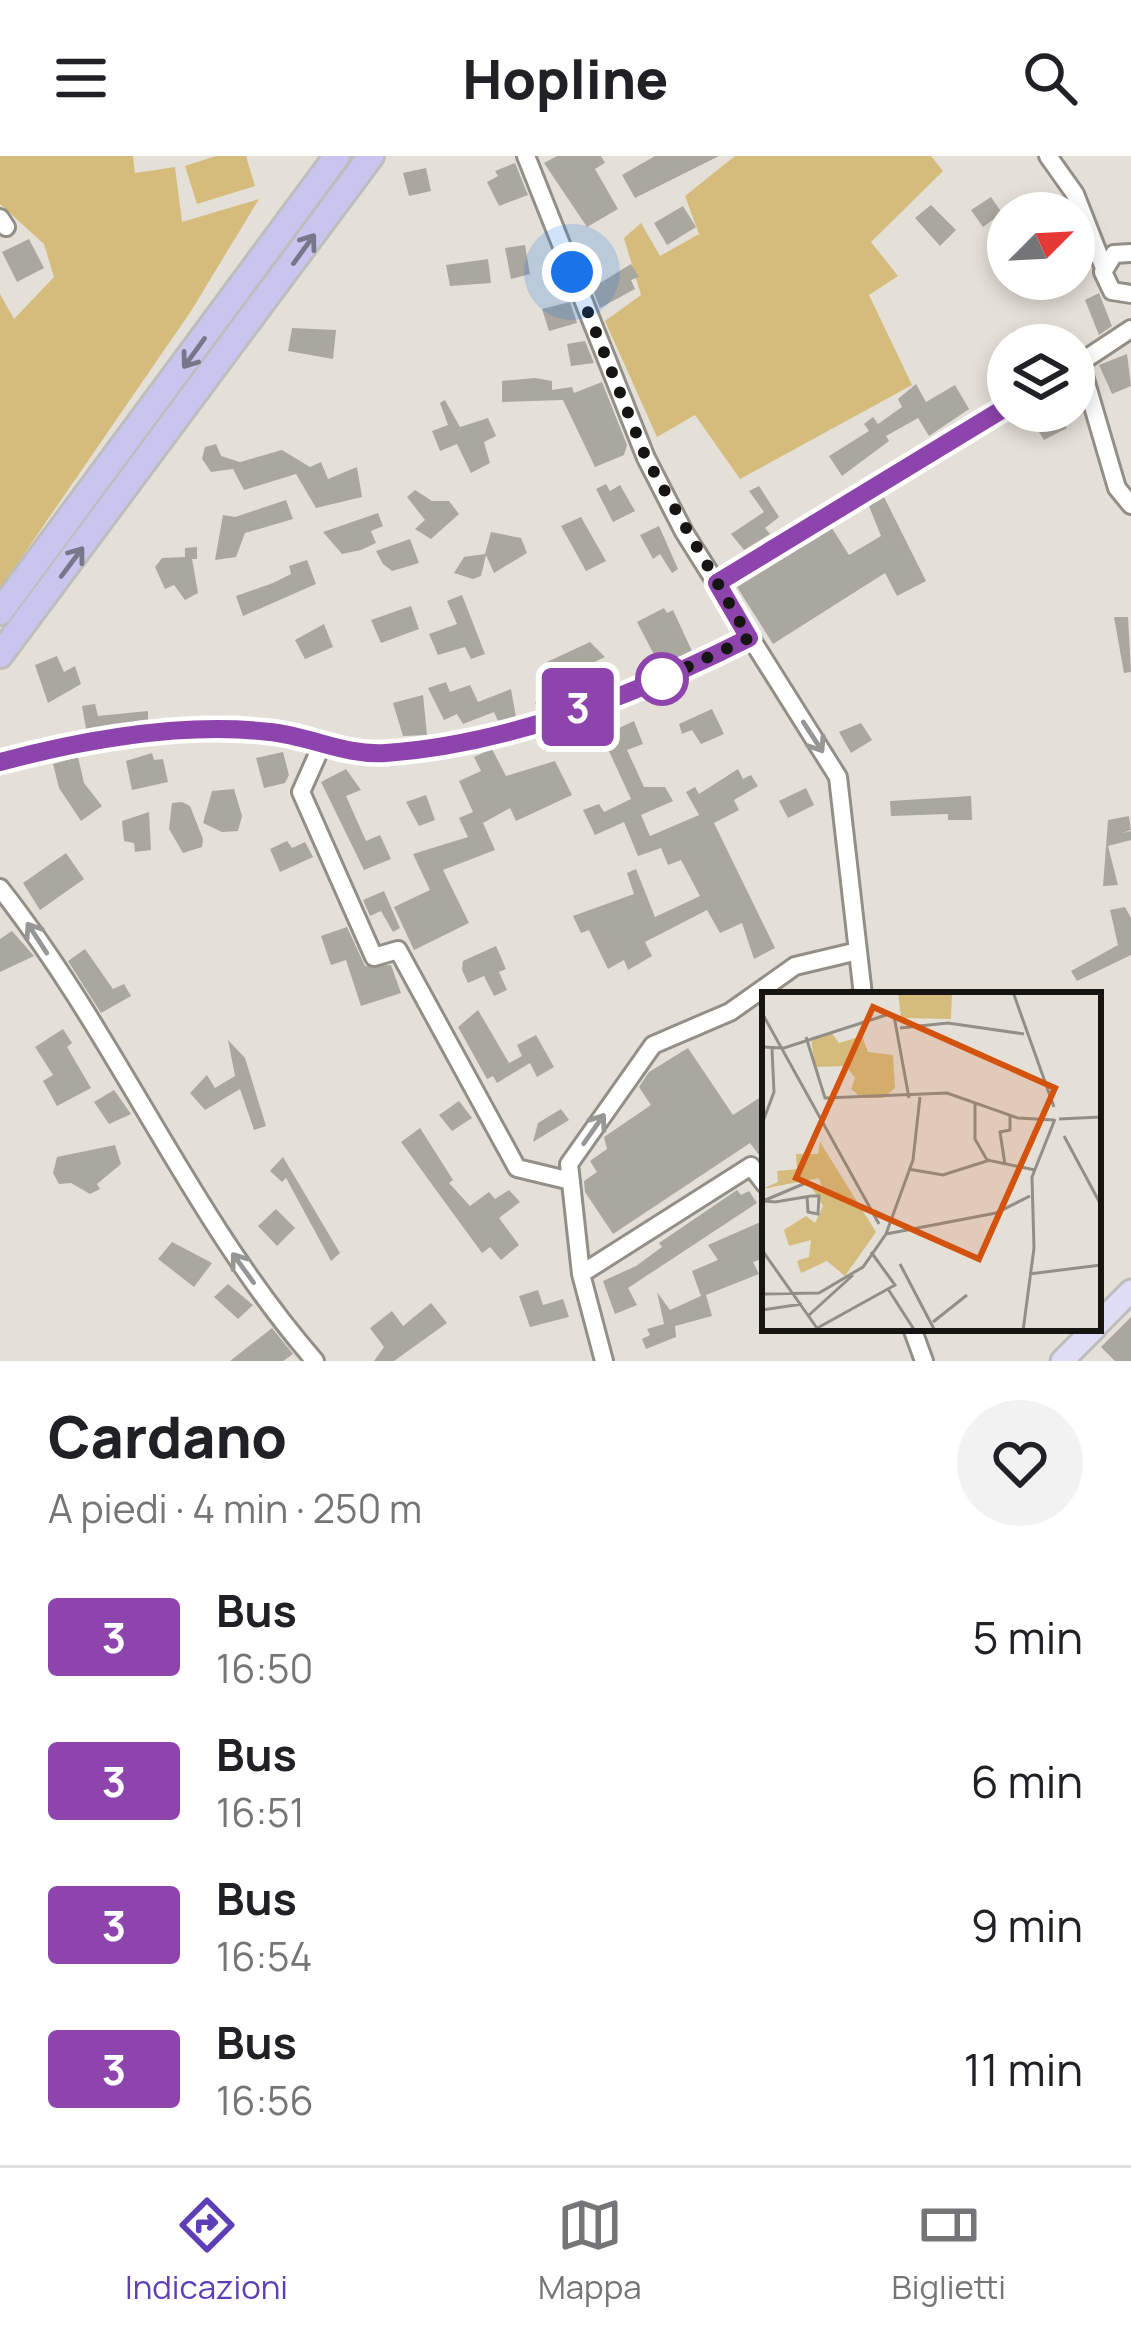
<!DOCTYPE html>
<html lang="it">
<head>
<meta charset="utf-8">
<style>
	:root { --surface:#fff; --page:#f2f2f2; --text:#202124; --muted:#757577; --line:#e0e0e0; --accent:#5d3eb6 }
	body { margin:0; font-family:Manrope,sans-serif; background:var(--page); color:var(--text); height:100vh; display:flex; flex-direction:column; font-size:45px; white-space:nowrap }
	* { box-sizing:border-box; margin:0 }
	p { font-size:39px; color:var(--muted) }
	.icon { flex:none; width:66px; height:66px; fill:none; stroke:currentColor; stroke-width:2; stroke-linecap:round; stroke-linejoin:round }
	.map { position:relative; height:1205px; overflow:hidden }
	.side { display:flex; flex-direction:column; background:var(--surface); flex:1 }
	.side>* { flex:none }
	.badge { padding:0 24px; border-radius:9px; font-size:42px; line-height:78px }
	.needle { width:78px; rotate:66deg }
	.fabs { position:absolute; left:987px; top:36px; display:grid; gap:24px }
	.fabs a { display:grid; place-items:center; width:108px; height:108px; border-radius:50%; background:var(--surface); box-shadow:0 6px 18px #0003; font-size:60px }
	.you { position:absolute; width:60px; height:60px; margin:-30px; border:9px solid #fff; border-radius:50%; background:#1a73e8; box-shadow:0 0 0 18px #1a73e833 }
	.map>.badge { position:absolute; translate:-50% -50%; box-shadow:0 0 0 6px #fff }
	.round { display:grid; place-items:center; flex:none; width:126px; height:126px; border-radius:63px; background:var(--page) }
	.head { display:flex; align-items:center; justify-content:space-between; height:204px; padding:0 48px }
	h1 { font-size:57px; font-weight:800; line-height:90px }
	ul { padding:0; list-style:none }
	li { display:flex; align-items:center; gap:36px; height:144px; padding:0 48px }
	li div { flex:1 }
	li b { display:block; font-size:45px }
	li em { font-style:normal }
	li .badge { min-width:132px; font-weight:700; text-align:center }
	header { display:flex; justify-content:space-between; align-items:center; height:156px; padding:0 48px; background:var(--surface); font-size:54px; font-weight:800 }
	.tab-bar { display:flex; justify-content:space-around; align-items:center; height:168px; border-top:3px solid var(--line); background:var(--surface); font-size:33px; color:var(--muted) }
	.tab-bar a { display:grid; justify-items:center; gap:6px }
	.tab-bar .selected { color:var(--accent) }
	.map>svg:first-child { display:block }
</style>
</head>
<body>
<header><svg class="icon" aria-label="menu" viewBox="0 0 24 24"><path d="M4 6h16M4 12h16M4 18h16"/></svg>Hopline<svg class="icon" aria-label="search" viewBox="0 0 24 24"><circle cx="10" cy="10" r="6"/><path d="M15 15l6 6"/></svg></header>
<div class="map">
<svg width="1131" height="1205" viewBox="0 0 1131 1205">
	<rect width="100%" height="100%" fill="#e4e0d8"/>
	<path fill="#d5bc7c" d="M0 0H133L135 17 175 11 182 66 259 43 191 155 0 433V138L14 163 54 121 44 88 0 48Z
		M216 0H246L255 30 197 48 185 10Z
		M735 0H931L943 15 871 86 898 120 869 139 912 229 740 323 695 259 657 281 605 165 641 139 624 82 641 67 660 100 699 78 685 40Z"/>
	<path fill="#aaa79f" d="M557 0H601L605 7 595 13 618 53 587 71 544 7Z
		M655 0H719L635 42 622 19Z
		M515 7 528 39 499 50 487 26 498 20 495 15Z
		M426 12 431 35 409 40 403 17Z
		M991 41 1002 57 983 71 971 54Z
		M931 49 956 74 940 90 915 62Z
		M683 50 696 71 667 89 654 67Z
		M29 83 44 112 17 126 2 96Z
		M525 89 530 118 511 123 505 92Z
		M488 103 491 127 450 130 446 109Z
		M631 108 639 121 631 124 635 133 600 152 592 132Z
		M1099 137 1112 170 1099 179 1085 144Z
		M570 146 577 167 549 175 542 153Z
		M292 172 336 174 333 203 288 195Z
		M585 185 594 207 571 210 567 188Z
		M1127 198 1131 230 1112 238 1099 209Z
		M535 222 552 225V234L572 231 574 237 602 226 627 289 624 299 595 311 563 244 502 246V225Z
		M916 228 926 246 955 229 969 253 929 280 918 262 886 280 889 285 842 320 829 300 869 275 864 268 873 261 878 268 902 251 898 243Z
		M445 244 460 271 488 262 496 280 484 286 490 307 471 317 457 288 440 295 432 275 448 269 440 247Z
		M1045 255H1057L1067 272 1044 284 1031 263Z
		M216 288 221 300 240 306 282 294 310 311 321 306 328 323 357 311 362 341 316 352 296 318 244 334 233 313 211 316 202 303 205 291Z
		M606 328 610 335 620 329 635 355 613 366 596 333Z
		M759 330 779 361 765 372 770 378 744 394 731 378 764 356 749 335Z
		M415 334 432 345H449L459 358 431 383 415 373 425 364 407 341Z
		M884 341 926 425 897 440 885 417 773 488 737 431 832 372 849 399 881 380 869 350Z
		M286 344 293 363 245 377 236 401 215 404 223 359 235 361Z
		M378 357 383 370 371 375 376 387 361 394 342 398 323 376Z
		M581 361 606 405 586 415 561 370Z
		M659 370 678 413 672 417 660 398 653 403 640 379Z
		M491 376 521 382 527 397 494 417 486 399 481 420 473 423 454 417 464 401 485 398Z
		M410 383 419 407 392 415 383 408 376 395Z
		M197 391V403H192L198 437 185 444 174 429 165 433 155 411 162 402 185 401V392Z
		M307 404 316 428 243 460 236 440 273 427 291 418 289 410Z
		M462 439 485 498 471 503 465 491 438 499 429 478 457 468 447 445Z
		M411 450 419 473 381 487 371 464Z
		M664 452 667 457 673 454 692 495 660 510 637 466Z
		M1114 461H1128L1131 516 1124 517Z
		M324 468 333 491 305 503 295 484Z
		M590 486 605 501 570 518 578 539 538 554 535 546 545 542 542 534 556 528 547 506Z
		M57 500 64 516 75 510 81 528 48 547 35 509Z
		M446 526 450 536 470 529 478 546 511 533 516 561 498 565 494 556 463 568 457 558 444 564 428 532Z
		M423 539 427 579 403 580 393 547Z
		M95 548 98 560 148 555V564L86 573 82 550Z
		M712 553 724 578 701 588 692 574 682 578 679 568Z
		M634 565 643 588 627 594 644 631H665L673 645 641 659 650 680 699 659 686 636 695 631 699 638 738 613 743 623 751 619 758 630 734 644 739 654 714 667 775 792 754 803 742 767 720 777 707 754 645 786 652 800 628 814 624 804 608 813 589 774 581 777 573 760 634 738 627 717 636 713 655 761 700 740 681 704 668 709 661 692 638 700 624 666 595 679 583 654 599 648 604 656 631 643 602 580Z
		M861 567 872 584 851 597 839 576Z
		M492 593 506 620 555 605 572 639 516 665 510 652 483 667 495 694 443 714 469 767 414 794 394 751 430 734 413 698 468 681 459 662 473 656 459 625 481 615 474 601Z
		M283 596 289 619 285 627 264 632 256 602Z
		M152 597 154 604 163 603 168 626 132 634 126 605Z
		M78 601 84 627 102 650 81 665 59 632 53 608Z
		M346 613 361 634 346 640 366 685 380 679 391 703 364 714 321 626Z
		M806 632 814 649 788 662 779 645Z
		M234 633 242 660 238 675 222 676 203 667 212 635Z
		M426 639 435 664 419 670 406 646Z
		M971 640 972 664H948V658L891 660 890 645Z
		M182 646 190 650 203 683 202 691 183 697 169 673 172 647Z
		M149 656 151 694 135 696 134 687 124 685 122 665Z
		M1129 660 1131 674 1123 677 1131 675V684L1108 690 1118 729 1103 730 1108 664Z
		M287 685 292 692 305 686 313 701 280 716 270 693Z
		M66 697 84 723 40 754 23 727Z
		M384 735 400 772 393 776 381 755 370 760 363 744Z
		M1125 751 1131 762V799L1077 825 1071 815 1118 789 1110 754Z
		M347 771 365 810 391 809 401 837 361 850 346 804 331 809 321 780Z
		M12 775 34 800 0 816V783Z
		M496 790 506 813 499 816 507 834 494 840 484 820 468 827 462 814 463 805Z
		M85 793 113 833 124 828 131 840 101 857 68 805Z
		M478 854 509 907 522 900 517 889 536 879 554 911 537 921 530 907 497 927 493 920 487 923 458 871Z
		M63 873 72 887 67 891 91 932 57 950 43 925 53 919 35 891Z
		M228 884 245 902 266 970 254 974 240 933 205 954 190 937 207 919 215 932 235 920Z
		M688 892 733 959 765 938V1007L750 987 613 1078 585 1036 584 1025 597 1016 590 1005 607 993 604 981 651 949 639 931 649 916Z
		M114 934 131 958 109 968 94 946Z
		M459 945 472 962 452 975 439 959Z
		M561 953 569 964 533 986 538 967Z
		M420 972 453 1024 449 1027 470 1050 489 1036 495 1043 509 1034 520 1046 499 1062 519 1089 501 1104 490 1091 482 1097 401 986Z
		M115 989 121 1008 97 1028 100 1033 90 1038 71 1027 59 1028 53 1017 57 1001Z
		M283 1001 340 1097 331 1105 286 1022 282 1026 270 1015Z
		M737 1034 741 1039 749 1035 757 1047 628 1132 637 1149 615 1158 603 1125 636 1110 662 1091 659 1087Z
		M276 1053 295 1072 277 1090 258 1070Z
		M765 1064V1102L753 1106 759 1118 706 1139 712 1160 675 1170 676 1181 646 1193 642 1183 650 1179 647 1173 664 1168 657 1136 670 1154 701 1140 692 1115 718 1104 708 1089Z
		M172 1086 212 1107 194 1131 158 1103Z
		M228 1128 253 1149 238 1163 214 1141Z
		M538 1134 543 1149 563 1143 569 1161 530 1171 519 1140Z
		M431 1147 447 1167 394 1205H374L384 1191 370 1172 392 1155 403 1170Z
		M1131 1161V1205H1115L1101 1191Z
		M272 1172 293 1198 283 1205H230Z"/>
	<g fill="none" stroke-linecap="round" stroke-linejoin="round">
		<defs>
			<path id="minor" d="M526 0 646 302 684 376 838 621 863 839
				M1048 0 1075 38 1104 112
				M0 62 6 71
				M1131 97 1114 98 1103 116 1112 135 1131 138
				M1080 206 1117 332 1131 349
				M1075 210 1131 173
				M717 427 1008 250
				M321 591 301 636 374 801 398 794 517 1012 571 1025
				M0 606C85 583 182 566 270 576 310 580 345 600 386 597 509 588 640 537 749 482
				M0 732C118 882 190 1061 315 1205
				M581 1118 751 1010 765 1028
				M912 1172 924 1205
				M604 1205 581 1118 569 1008 653 889 730 856 795 810 858 795"/>
			<path id="major" d="M1098 1168 1131 1135
				M1062 1205 1095 1172"/>
			<path id="highway" d="M0 456 337 0
				M0 499 371 0"/>
		</defs>
		<use href="#minor" stroke="#928f87" stroke-width="22"/>
		<use href="#major" stroke="#bebdbd" stroke-width="27"/>
		<use href="#highway" stroke="#bebdbd" stroke-width="30"/>
		<use href="#minor" stroke="#fff" stroke-width="16"/>
		<use href="#major" stroke="#dfdcf5" stroke-width="21"/>
		<use href="#highway" stroke="#c9c5ee" stroke-width="24"/>
	</g>
	<defs><path id="oneway-shaft" d="M-6 0H5M1.5-3L5.5 0L1.5 3" fill="none" stroke-width="1.6" stroke-linecap="round" stroke-linejoin="round" transform="scale(3)"/></defs>
	<g stroke="#78768b">
		<use href="#oneway-shaft" transform="translate(304 93) rotate(-54)"/>
		<use href="#oneway-shaft" transform="translate(194 197) rotate(126)"/>
		<use href="#oneway-shaft" transform="translate(72 406) rotate(-53)"/>
	</g>
	<g stroke="#969694">
		<use href="#oneway-shaft" transform="translate(813 581) rotate(57)"/>
		<use href="#oneway-shaft" transform="translate(37 782) rotate(-123)"/>
		<use href="#oneway-shaft" transform="translate(594 973) rotate(-55)"/>
		<use href="#oneway-shaft" transform="translate(243 1112) rotate(-126)"/>
	</g>
	<g fill="none" stroke-linecap="round" stroke-linejoin="round">
		<defs>
			<path id="line" d="M0 606C83 584 184 566 270 576 310 580 345 600 386 597 509 588 640 537 749 482L717 427 1008 250"/>
		</defs>
		<use href="#line" stroke="#fff" stroke-width="27"/>
		<use href="#line" stroke="#8e44ad" stroke-width="18"/>
		<path stroke="#161512" stroke-width="12" stroke-dasharray="0 21.6" d="M572 116 646 302 749 482 662 523"/>
	</g>
	<circle fill="#fff" stroke="#8e44ad" stroke-width="6" cx="662" cy="523" r="24"/>
	<g transform="translate(762 836)">
		<rect width="339" height="339" fill="#e4e0d8"/>
		<path d="M136 0H190L189 27 139 26ZM69 40 77 51 100 44 106 60 131 63 133 96 121 106H100L89 97 93 86 84 74 53 75 49 46ZM58 150 114 240 83 284 65 269 39 281 35 269 47 265 49 248 27 254 22 238 44 224 53 231 61 214 50 196 60 195 57 186 0 197 16 190 15 179 35 177 34 162H56Z" fill="#d5bc7c"/>
		<path fill="none" stroke="#928f89" stroke-width="3" d="M251 0 292 115M0 21 117 232M132 24 147 106M138 36 186 31 262 42M44 45 63 106 185 101 256 126 292 128M0 55 22 56 124 23M213 110V147L225 168 273 178M297 127 339 125M0 132 12 100 10 57M302 144 339 213M243 173 238 140 248 138V124M146 177 181 183 228 168M1 209 46 190M2 209 13 210 49 204H57L56 222 46 220 45 204M124 242 234 221 268 204M0 258 57 339M138 272 173 339M267 282 339 273M126 297 153 339M0 302 57 301 101 275 124 242 151 168 158 105M0 318 40 312M47 323 91 283M171 330 205 303M50 339 133 293 109 260M261 339 272 256 270 185 293 127"/>
		<path fill="#d3520d" fill-opacity="0.15" stroke="#d3520d" stroke-width="6" d="M111 15 293 96 217 267 34 186Z"/>
		<rect width="339" height="339" fill="none" stroke="#161512" stroke-width="6"/>
	</g>
</svg>
<div class="fabs">
<a><svg class="needle" viewBox="-14 -14 28 28"><path d="M0-13l5 13h-10z" fill="#e53935"/><path d="M0 13l5-13h-10z" fill="#757577"/></svg></a>
<a><svg class="icon" aria-label="layers" viewBox="0 0 24 24"><path d="M12 4l9 5-9 5-9-5zM3 14l9 5 9-5"/></svg></a>
</div>
<div class="you" style="left:572px;top:116px"></div>
<b class="badge" style="left:578px;top:551px;background:#8e44ad;color:#fff">3</b>
</div>
<section class="side">
<div class="head"><div><h1>Cardano</h1><p>A piedi · 4 min · 250 m</p></div><a class="round"><svg class="icon" aria-label="heart" viewBox="0 0 24 24"><path d="M12 20l-8-8c-3-5 5-10 8-4 3-6 11-1 8 4z"/></svg></a></div>
<ul>
<li><span class="badge" style="background:#8e44ad;color:#fff">3</span><div><b>Bus</b><p>16:50</p></div><em>5 min</em></li>
<li><span class="badge" style="background:#8e44ad;color:#fff">3</span><div><b>Bus</b><p>16:51</p></div><em>6 min</em></li>
<li><span class="badge" style="background:#8e44ad;color:#fff">3</span><div><b>Bus</b><p>16:54</p></div><em>9 min</em></li>
<li><span class="badge" style="background:#8e44ad;color:#fff">3</span><div><b>Bus</b><p>16:56</p></div><em>11 min</em></li>
</ul>
</section>
<nav class="tab-bar">
<a class="selected"><svg class="icon" aria-label="directions" viewBox="0 0 24 24"><path d="M12 3l9 9-9 9-9-9zM9 14v-3h6M13 9l2 2-2 2"/></svg>Indicazioni</a>
<a><svg class="icon" aria-label="map" viewBox="0 0 24 24"><path d="M3 6l6-2 6 2 6-2v14l-6 2-6-2-6 2zM9 4v14M15 6v14"/></svg>Mappa</a>
<a><svg class="icon" aria-label="tickets" viewBox="0 0 24 24"><path d="M3 7h18v10H3zM15 7v10"/></svg>Biglietti</a>
</nav>
</body>
</html>
